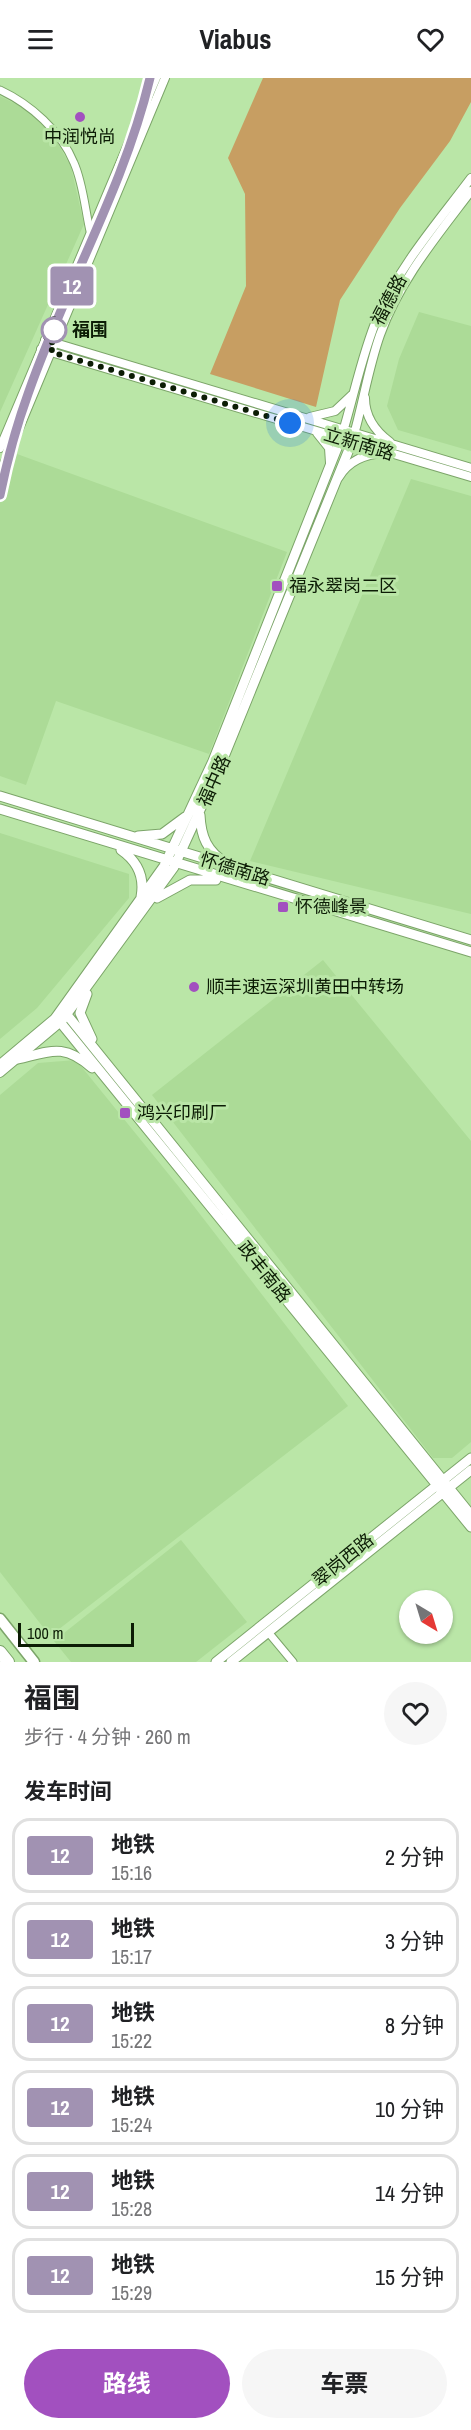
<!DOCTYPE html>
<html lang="zh">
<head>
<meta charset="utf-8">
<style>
	:root { --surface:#fff; --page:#f6f6f6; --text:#202124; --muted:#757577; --line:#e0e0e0; --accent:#a250bf }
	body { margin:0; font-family:"Archivo Narrow","Noto Sans SC",sans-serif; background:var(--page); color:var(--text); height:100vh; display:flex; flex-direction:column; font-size:22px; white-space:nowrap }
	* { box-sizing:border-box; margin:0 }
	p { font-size:20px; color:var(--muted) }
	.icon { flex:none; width:33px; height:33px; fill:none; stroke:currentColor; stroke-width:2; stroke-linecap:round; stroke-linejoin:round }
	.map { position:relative; height:1584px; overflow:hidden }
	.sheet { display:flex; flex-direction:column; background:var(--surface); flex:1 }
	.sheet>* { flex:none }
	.badge { padding:0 12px; border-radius:4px; font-size:21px; line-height:39px }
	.needle { width:39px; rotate:142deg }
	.tools { position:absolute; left:399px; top:1512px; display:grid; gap:12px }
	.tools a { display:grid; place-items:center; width:54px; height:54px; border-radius:50%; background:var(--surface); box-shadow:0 2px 4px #0004; font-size:30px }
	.scale { position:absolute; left:18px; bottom:15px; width:116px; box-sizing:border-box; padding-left:6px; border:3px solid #0c1c05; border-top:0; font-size:16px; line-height:21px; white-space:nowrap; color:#0c1c05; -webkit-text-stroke:4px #bae6a7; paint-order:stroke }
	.you { position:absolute; width:30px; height:30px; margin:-15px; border:4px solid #fff; border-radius:50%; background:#1a73e8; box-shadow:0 0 0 9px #1a73e833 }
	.map>.badge { position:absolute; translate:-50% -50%; box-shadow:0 0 0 3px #fff }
	h2 { padding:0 24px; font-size:22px; line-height:54px }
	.round { display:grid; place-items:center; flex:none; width:63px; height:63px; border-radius:32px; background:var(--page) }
	.overview { display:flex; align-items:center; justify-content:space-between; height:102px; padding:0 24px }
	h1 { font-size:28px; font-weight:700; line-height:45px }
	.action { display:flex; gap:12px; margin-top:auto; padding:12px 24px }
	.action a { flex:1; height:69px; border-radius:36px; background:var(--accent); color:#fff; font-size:24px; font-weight:700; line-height:69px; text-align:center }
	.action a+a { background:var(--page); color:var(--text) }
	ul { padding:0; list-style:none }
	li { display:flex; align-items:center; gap:18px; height:75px; margin:0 12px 9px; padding:0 12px; border:3px solid var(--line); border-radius:18px }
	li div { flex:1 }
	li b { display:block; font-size:22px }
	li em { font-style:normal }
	li .badge { min-width:66px; font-weight:700; text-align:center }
	header { display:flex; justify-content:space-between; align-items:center; height:78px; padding:0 24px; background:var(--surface); font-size:27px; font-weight:700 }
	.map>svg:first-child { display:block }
</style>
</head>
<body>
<header><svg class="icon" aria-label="menu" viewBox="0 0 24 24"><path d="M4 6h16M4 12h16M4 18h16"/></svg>Viabus<svg class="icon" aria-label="heart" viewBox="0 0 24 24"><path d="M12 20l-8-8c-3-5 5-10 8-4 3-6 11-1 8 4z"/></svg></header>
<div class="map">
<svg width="471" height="1584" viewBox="0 0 471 1584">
	<rect width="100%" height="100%" fill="#bae6a7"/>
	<path fill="#acdb97" d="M0 18 24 30 51 53 71 89 84 146 0 334Z
		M419 234 471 248V373L398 352 387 328 399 281Z
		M17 376 287 474 209 676 56 623 26 707 0 698V425Z
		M411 401 471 418V836L250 783Z
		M0 755 129 796V820L37 930 0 961Z
		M323 882 471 1063V1364L452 1380H433L152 1017Z
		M76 982 179 1109 348 1328 50 1558 0 1494V1017L38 985Z
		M181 1462 247 1544 196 1584H71L54 1563Z"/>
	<path fill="#c79e62" d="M263 0H471V24L450 63 400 130 340 222 316 329 210 296 246 208 245 116 228 80Z"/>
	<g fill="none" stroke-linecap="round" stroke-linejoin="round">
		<defs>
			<path id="minor" d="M0 12C30 26 61 53 74 85 83 105 85 131 90 153
				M268 1554 293 1584"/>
			<path id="tertiary" d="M45 262 471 390
				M41 271 471 399
				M365 320C365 339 375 353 390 364
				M310 339 335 333 352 317
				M317 355 329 370 330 385
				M342 357C354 318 362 275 378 238 400 187 438 144 471 100
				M353 360C363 326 368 291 380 257 399 203 437 158 471 113
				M0 370 156 0
				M0 396 165 0
				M339 399C349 382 366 376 384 375
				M0 986 56 939
				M0 995 61 944"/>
			<path id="secondary" d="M341 360 213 683 164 788 56 939 471 1449
				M0 718 471 862
				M0 731 471 874
				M200 737C201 759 207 773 226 785
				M138 758 162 756 185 739
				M121 772C137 783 145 798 141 819
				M157 820 190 802H216
				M87 916 80 935 92 961
				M64 933 471 1437
				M61 944 174 789 221 686 352 364
				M18 981C51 973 64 965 92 990
				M216 1584 471 1380
				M231 1584 471 1392"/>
			<path id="primary" d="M0 1541 34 1584"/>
			<path id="trunk" d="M0 1574 8 1584"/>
		</defs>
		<use href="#minor" stroke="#7ca569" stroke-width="9"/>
		<use href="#tertiary" stroke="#7ca569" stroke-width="10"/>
		<use href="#secondary" stroke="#7ca569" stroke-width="11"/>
		<use href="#primary" stroke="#7ca569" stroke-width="13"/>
		<use href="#trunk" stroke="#7ca569" stroke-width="14"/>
		<use href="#minor" stroke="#fff" stroke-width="7"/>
		<use href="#tertiary" stroke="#fff" stroke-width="8"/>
		<use href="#secondary" stroke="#fff" stroke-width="9"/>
		<use href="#primary" stroke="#fff" stroke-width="10"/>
		<use href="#trunk" stroke="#fff" stroke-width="12"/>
	</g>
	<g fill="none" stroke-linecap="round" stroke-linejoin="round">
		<defs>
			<path id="line" d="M0 417C7 383 16 349 28 316 65 209 124 110 150 0"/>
		</defs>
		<use href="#line" stroke="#fff" stroke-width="14"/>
		<use href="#line" stroke="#a192b2" stroke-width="9"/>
		<path stroke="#0c1c05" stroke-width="6" stroke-dasharray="0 10.8" d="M54 252V240L45 262 55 265 51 274 290 345"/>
	</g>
	<g fill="#a250bf" stroke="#bae6a7" stroke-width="2">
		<circle cx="80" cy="39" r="6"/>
		<rect x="271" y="502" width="12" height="12" rx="3"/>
		<rect x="277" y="823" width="12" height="12" rx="3"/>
		<circle cx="194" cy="909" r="6"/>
		<rect x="119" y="1029" width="12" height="12" rx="3"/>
	</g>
	<circle fill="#fff" stroke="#a192b2" stroke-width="3" cx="54" cy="252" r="12"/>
	<g text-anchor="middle" stroke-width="6" stroke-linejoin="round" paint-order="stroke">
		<g font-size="18" fill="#0c1c05" stroke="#bae6a7" text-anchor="start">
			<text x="80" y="65" text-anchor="middle">中润悦尚</text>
			<text x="289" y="514">福永翠岗二区</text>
			<text x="295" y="835">怀德峰景</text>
			<text x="206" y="915">顺丰速运深圳黄田中转场</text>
			<text x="137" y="1041">鸿兴印刷厂</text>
		</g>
		<g font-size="18" fill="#0c1c05" stroke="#bae6a7">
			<text transform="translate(389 222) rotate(-62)" y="6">福德路</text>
			<text transform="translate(359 366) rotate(17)" y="6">立新南路</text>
			<text transform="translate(214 703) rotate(-66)" y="6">福中路</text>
			<text transform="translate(235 791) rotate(17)" y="6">怀德南路</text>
			<text transform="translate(264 1194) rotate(51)" y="6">政丰南路</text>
			<text transform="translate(343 1482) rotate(-39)" y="6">翠岗西路</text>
		</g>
		<g font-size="18" font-weight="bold" fill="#0c1c05" stroke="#bae6a7" text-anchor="start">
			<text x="72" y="258">福围</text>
		</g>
	</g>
</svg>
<div class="tools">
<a><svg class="needle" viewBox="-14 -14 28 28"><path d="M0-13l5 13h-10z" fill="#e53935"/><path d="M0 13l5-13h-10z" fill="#757577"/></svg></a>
</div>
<div class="scale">100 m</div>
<div class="you" style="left:290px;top:345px"></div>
<b class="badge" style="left:72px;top:208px;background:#a192b2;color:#fff">12</b>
</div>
<section class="sheet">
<div class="overview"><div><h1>福围</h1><p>步行 · 4 分钟 · 260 m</p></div><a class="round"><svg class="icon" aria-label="heart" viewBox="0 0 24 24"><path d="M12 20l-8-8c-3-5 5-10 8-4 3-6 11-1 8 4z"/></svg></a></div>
<h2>发车时间</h2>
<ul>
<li><span class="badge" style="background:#a192b2;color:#fff">12</span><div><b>地铁</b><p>15:16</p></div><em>2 分钟</em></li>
<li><span class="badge" style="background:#a192b2;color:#fff">12</span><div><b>地铁</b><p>15:17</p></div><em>3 分钟</em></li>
<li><span class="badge" style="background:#a192b2;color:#fff">12</span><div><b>地铁</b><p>15:22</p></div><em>8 分钟</em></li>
<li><span class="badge" style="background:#a192b2;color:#fff">12</span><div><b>地铁</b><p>15:24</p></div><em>10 分钟</em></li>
<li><span class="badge" style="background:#a192b2;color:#fff">12</span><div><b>地铁</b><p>15:28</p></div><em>14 分钟</em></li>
<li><span class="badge" style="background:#a192b2;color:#fff">12</span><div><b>地铁</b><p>15:29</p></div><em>15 分钟</em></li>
</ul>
<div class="action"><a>路线</a><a>车票</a></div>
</section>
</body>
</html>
